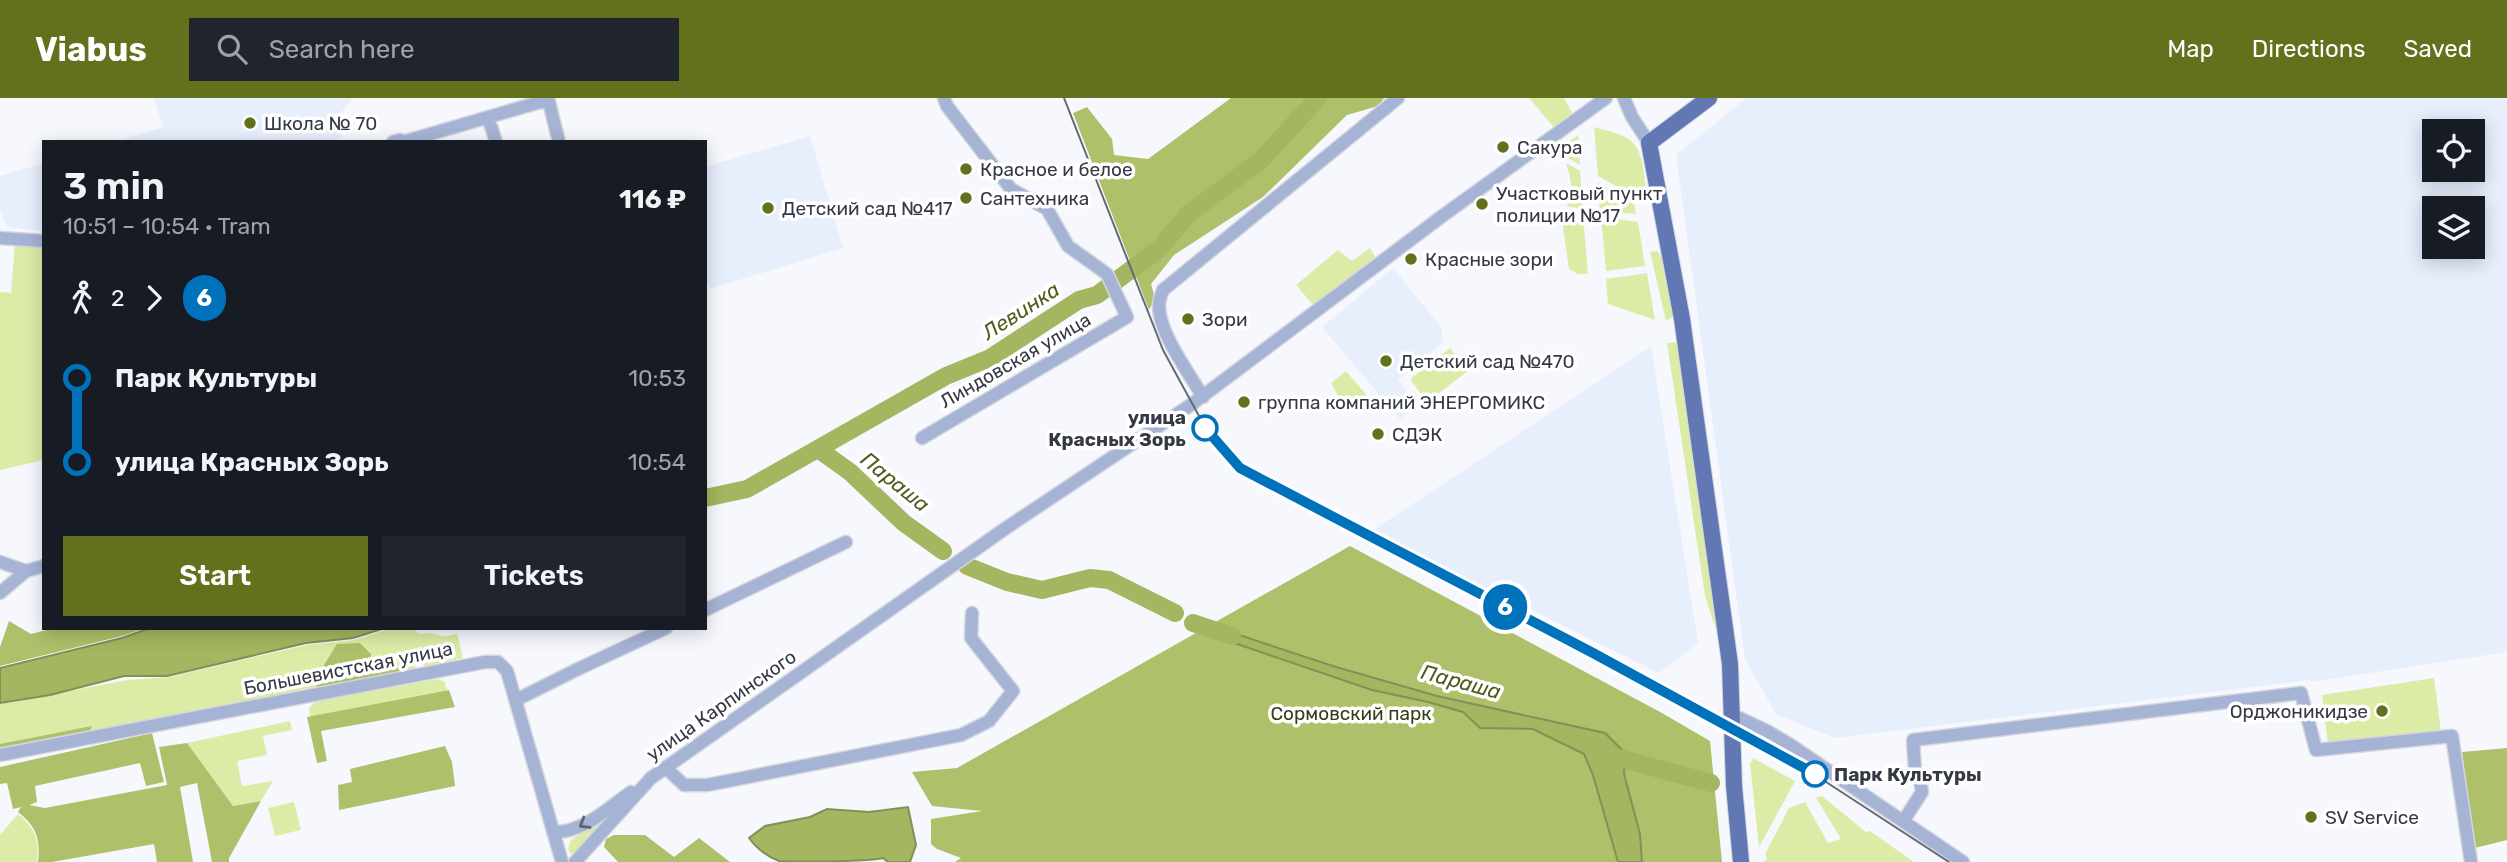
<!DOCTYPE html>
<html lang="en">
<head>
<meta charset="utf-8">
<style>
	:root { --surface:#171b24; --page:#20242c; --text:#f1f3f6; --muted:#9ea1a6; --accent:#63711d }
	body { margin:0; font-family:Rubik,sans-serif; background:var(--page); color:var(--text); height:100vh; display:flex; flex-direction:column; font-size:26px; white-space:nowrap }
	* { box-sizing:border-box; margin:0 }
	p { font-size:23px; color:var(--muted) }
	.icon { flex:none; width:38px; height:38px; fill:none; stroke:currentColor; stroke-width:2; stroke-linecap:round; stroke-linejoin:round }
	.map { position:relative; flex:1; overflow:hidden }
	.details { position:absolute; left:42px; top:42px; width:665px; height:490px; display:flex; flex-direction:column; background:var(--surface); border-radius:0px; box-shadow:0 4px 18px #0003 }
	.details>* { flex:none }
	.badge { padding:0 14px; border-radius:23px; font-size:24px; line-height:46px }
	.fabs { position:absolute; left:2422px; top:21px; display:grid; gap:14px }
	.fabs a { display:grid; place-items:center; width:63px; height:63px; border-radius:0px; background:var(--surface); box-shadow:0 4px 18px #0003; font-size:35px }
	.map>.badge { position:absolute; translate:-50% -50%; box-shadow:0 0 0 4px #fff }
	.legs { display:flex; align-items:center; gap:10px; height:77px; padding:0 21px; font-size:23px }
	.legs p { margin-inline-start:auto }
	.headline { display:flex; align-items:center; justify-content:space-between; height:119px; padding:0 21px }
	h1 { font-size:38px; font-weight:600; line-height:52px }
	.button { display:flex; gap:14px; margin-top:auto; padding:14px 21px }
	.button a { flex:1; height:80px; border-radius:0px; background:var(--accent); color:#fff; font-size:28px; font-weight:600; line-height:80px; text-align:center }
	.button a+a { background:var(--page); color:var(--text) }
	ul { padding:0 21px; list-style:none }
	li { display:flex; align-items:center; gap:24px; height:84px; font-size:26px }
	li i { display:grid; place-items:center; width:10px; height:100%; margin:0 9px; background:currentColor }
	li i::after { content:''; width:18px; height:18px; margin:-9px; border:5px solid; border-radius:50%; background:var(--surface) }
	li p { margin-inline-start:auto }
	li:first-child i { background:linear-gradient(#0000 50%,currentColor 0) }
	li:last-child i { background:linear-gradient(currentColor 50%,#0000 0) }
	header { display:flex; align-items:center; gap:42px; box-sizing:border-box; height:98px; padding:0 35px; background:var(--accent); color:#fff }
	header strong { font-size:33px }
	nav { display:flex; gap:38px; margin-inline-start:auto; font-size:24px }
	.search { width:490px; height:63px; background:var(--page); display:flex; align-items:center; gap:18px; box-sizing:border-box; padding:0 24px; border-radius:0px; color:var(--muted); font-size:26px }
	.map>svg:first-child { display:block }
</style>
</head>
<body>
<header>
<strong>Viabus</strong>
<div class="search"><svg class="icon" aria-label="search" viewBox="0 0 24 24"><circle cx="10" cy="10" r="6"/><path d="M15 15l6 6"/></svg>Search here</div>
<nav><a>Map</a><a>Directions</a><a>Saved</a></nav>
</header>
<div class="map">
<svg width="2507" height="764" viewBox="0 0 2507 764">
	<rect width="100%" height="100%" fill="#f6f8fe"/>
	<path fill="#e7eefc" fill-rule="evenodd" d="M154 0H352L336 22 342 40 331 44H114L163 29Z
		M1747 0H2507V554L2311 584 2310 582 1835 640 1776 616 1745 561 1676 57ZM2434 33H2473V72H2434ZM2434 110H2473V149H2434Z
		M810 38 843 150 710 191 705 177V69Z
		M44 65V133L6 129 0 110V78Z
		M1393 170 1441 229 1443 244 1398 282 1417 307 1400 321 1322 229Z
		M1651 248 1698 545 1659 575 1372 433Z"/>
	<path fill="#dceca7" d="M1529 0H1564L1575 20 1557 33Z
		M1594 29C1605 32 1617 35 1627 40 1646 50 1644 84 1647 102L1644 104 1598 78Z
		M1578 37 1580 67 1556 53Z
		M1566 65 1580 73 1583 111 1567 108C1574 93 1571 81 1566 65Z
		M1597 84 1634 106 1636 116 1600 113Z
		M1561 115 1583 117 1588 176H1578L1569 171Z
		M1601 119 1638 124 1645 168 1606 173Z
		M15 145 44 149V362L0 372V194L11 195Z
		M1370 150 1376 160 1314 208 1296 187 1338 152 1352 163Z
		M1657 153 1661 157 1675 214 1673 219 1666 223 1650 154Z
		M1647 175 1655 222 1608 206 1606 181Z
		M1680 244 1719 541 1705 498 1667 245Z
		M1450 250 1468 273 1427 304 1410 281Z
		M1346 273 1372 303 1366 307 1338 298 1331 285Z
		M392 530H411L421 536C436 532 440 543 457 535L463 560 424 569 422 563H417L414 566 416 571 404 574 398 570 318 586 316 589 0 654V606L128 582 169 579 307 547 355 542Z
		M2434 580 2441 633 2328 646 2322 597Z
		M438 581 445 584 447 592 310 619 309 610 316 603Z
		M290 623 292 632 263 638 267 657 237 663 242 688 273 683 261 703 233 708 187 645Z
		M1753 660 1795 683 1759 749 1750 666Z
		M1822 698 1866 734 1870 733 1914 764H1762L1767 762 1765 756 1789 710 1805 704 1828 745 1841 741 1816 700Z
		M294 704 301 732 275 738 268 710Z
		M613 714 574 757 570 755 568 751 571 742Z
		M18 716C35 730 40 742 37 764H0V737Z"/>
	<path fill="#aec069" d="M1231 0H1384L1378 8 1347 17 1263 99 1174 157 1151 186 1155 200 1149 212 1073 15 1087 9 1112 41 1114 57 1148 61Z
		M1350 448 1662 615 1710 643 1722 764H1642L1640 736 1624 676 1625 655 1605 635 1437 598 1336 569 1215 529 1206 535 1372 592 1428 604 1463 614 1480 630 1533 631 1584 656 1593 677 1618 764H955L961 760 937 751 931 746V721L982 713 932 708 912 674 957 670Z
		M9 523 31 536 54 530H145L122 538 0 568V549Z
		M360 545 371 556V571L314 583 337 546Z
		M398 570 404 574 317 592 316 589 318 586Z
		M449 592 455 609 321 633 327 663 317 665 307 619Z
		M92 628 89 635 0 651V646Z
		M152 635 164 684 146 688 140 665 35 688 37 704 29 707 45 710 167 687 159 649 187 645 233 708 261 703 229 760V764H212L197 685 180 689 193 764H157L154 746 52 764H38C41 741 36 728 18 714L21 709 13 711 7 685 0 686V669Z
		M445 648 452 664 455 688 339 712 338 687 352 684 350 671Z
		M2507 650V742L2475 750 2462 654Z
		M614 737H645L674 759 699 740 730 764H618L604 749 606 741Z"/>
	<path fill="#a4b65f" stroke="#839057" stroke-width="2" d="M1215 529 1336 569 1437 598 1605 635 1625 655 1624 676 1640 736 1642 764H1618L1593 677 1584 656 1533 631 1480 630 1463 614 1428 604 1372 592 1205 535Z
		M150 530H385L353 540 306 545 167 578H124L50 597 0 605V570L122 540Z
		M908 709 916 747 910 764H888L883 760C865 764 794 764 779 763 766 758 757 751 749 740L765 728 810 719 827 711 869 714Z"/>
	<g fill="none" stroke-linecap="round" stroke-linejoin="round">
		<path stroke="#a4b65f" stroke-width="18" d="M818 351 850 374 904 425 943 453
			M705 400 747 391 946 278 990 260 1079 202 1097 197 1160 150 1188 116 1260 63 1318 0
			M967 468 1007 484 1042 492 1090 480 1109 482 1175 515
			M1193 525 1232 538
			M1604 656 1711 685"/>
		<defs>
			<path id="minor" d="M548 0 559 44
				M1624 0 1632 19 1649 45
				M488 19 496 44
				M393 44 400 42 403 44 547 2
				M0 140 44 143
				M1203 299C1189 275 1159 235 1159 208 1159 203 1161 197 1163 192L1398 0
				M922 340 1127 219 1107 176 1068 148 1047 111 1011 91 947 8 944 0
				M0 464 26 473
				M0 495 26 473 44 468
				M705 512 846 444
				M516 602 576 572 666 530
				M1733 617 1767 633 1792 648 1963 764
				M0 657 485 564H498L507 573 562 764
				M666 670 684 687H707L961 637 989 623 1013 593 971 540 972 515
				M1904 722 1922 694 1920 681 1915 672 1913 642 2301 595 2316 652 2452 638 2471 764
				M553 734C583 735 607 711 631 694
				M575 764 651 680 1006 430 1192 306 1441 119 1606 0"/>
			<path id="major" d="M1709 0 1649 45 1682 221 1730 566 1734 688 1741 764"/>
		</defs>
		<use href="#minor" stroke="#d3d6dd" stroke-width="15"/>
		<use href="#major" stroke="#d3d6dd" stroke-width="18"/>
		<use href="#minor" stroke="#a5b3d5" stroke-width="12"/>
		<use href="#major" stroke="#6178b4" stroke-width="16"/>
		<path stroke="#666974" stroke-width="2" d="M1064 0 1163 252 1205 329 1240 370 1800 667 1949 764"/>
	</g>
	<defs><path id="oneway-chevron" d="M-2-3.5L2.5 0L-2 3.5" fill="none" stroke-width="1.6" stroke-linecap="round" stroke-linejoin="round" transform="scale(1.75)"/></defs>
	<use stroke="#5c6477" href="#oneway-chevron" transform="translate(584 726) rotate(149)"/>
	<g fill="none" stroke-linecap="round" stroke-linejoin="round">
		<defs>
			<path id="line-1" d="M1205 330 1240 370 1593 555 1815 676"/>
		</defs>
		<use href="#line-1" stroke="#fff" stroke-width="16"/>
		<use href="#line-1" stroke="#0072bc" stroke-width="10"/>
	</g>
	<g fill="#63711d" stroke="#fff" stroke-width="2.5">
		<circle cx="250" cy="25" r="7"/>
		<circle cx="1503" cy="49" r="7"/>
		<circle cx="966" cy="71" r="7"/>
		<circle cx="966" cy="100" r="7"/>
		<circle cx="1482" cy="106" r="7"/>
		<circle cx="768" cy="110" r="7"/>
		<circle cx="1411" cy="161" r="7"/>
		<circle cx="1188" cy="221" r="7"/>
		<circle cx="1386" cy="263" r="7"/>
		<circle cx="1244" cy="304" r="7"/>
		<circle cx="1378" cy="336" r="7"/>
		<circle cx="2382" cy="613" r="7"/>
		<circle cx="2311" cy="719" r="7"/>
	</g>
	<g fill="#fff" stroke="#0072bc" stroke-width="3.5">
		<circle cx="1205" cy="330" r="12"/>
		<circle cx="1815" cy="676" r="12"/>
	</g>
	<g text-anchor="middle" stroke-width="7" stroke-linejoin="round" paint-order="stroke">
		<g font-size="19" fill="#353945" stroke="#fff" text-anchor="start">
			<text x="264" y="32">Школа № 70</text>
			<text x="1517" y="56">Сакура</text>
			<text x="980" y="78">Красное и белое</text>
			<text x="1496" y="102">Участковый пункт<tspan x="1496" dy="22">полиции №17</tspan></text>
			<text x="980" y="107">Сантехника</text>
			<text x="782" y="117">Детский сад №417</text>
			<text x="1425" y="168">Красные зори</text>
			<text x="1202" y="228">Зори</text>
			<text x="1400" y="270">Детский сад №470</text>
			<text x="1258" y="311">группа компаний ЭНЕРГОМИКС</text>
			<text x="1392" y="343">СДЭК</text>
			<text x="2368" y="620" text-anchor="end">Орджоникидзе</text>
			<text x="2325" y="726">SV Service</text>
		</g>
		<g font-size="19" fill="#353945" stroke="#fff">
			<text transform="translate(1015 262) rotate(-30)" y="7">Линдовская улица</text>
			<text transform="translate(348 570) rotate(-11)" y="7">Большевистская улица</text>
			<text transform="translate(721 607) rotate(-35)" y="7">улица Карпинского</text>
		</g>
		<g font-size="19" font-weight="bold" fill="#353945" stroke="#fff" text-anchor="end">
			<text x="1186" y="326">улица<tspan x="1186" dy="22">Красных Зорь</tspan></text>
			<text x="1834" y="683" text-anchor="start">Парк Культуры</text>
		</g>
		<g font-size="19" fill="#373f1a" stroke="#fff">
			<text x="1351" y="622">Сормовский парк</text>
		</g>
		<g font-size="21" font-style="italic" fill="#505c1e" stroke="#fff">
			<text transform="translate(1021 213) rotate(-33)" y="7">Левинка</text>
			<text transform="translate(895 384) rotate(39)" y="7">Параша</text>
			<text transform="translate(1461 584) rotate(15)" y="7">Параша</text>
		</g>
	</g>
</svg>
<div class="fabs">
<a><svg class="icon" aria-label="locate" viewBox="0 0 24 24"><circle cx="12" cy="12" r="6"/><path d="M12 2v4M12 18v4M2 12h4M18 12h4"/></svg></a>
<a><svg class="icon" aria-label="layers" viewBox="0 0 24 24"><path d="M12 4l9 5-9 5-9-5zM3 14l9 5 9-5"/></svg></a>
</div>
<b class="badge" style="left:1505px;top:509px;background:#0072bc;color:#fff">6</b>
<section class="details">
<div class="headline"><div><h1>3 min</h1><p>10:51 – 10:54 · Tram</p></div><b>116 ₽</b></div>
<div class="legs"><svg class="icon" aria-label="walk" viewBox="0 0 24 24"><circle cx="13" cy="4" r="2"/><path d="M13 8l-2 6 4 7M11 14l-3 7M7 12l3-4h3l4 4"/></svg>2<svg class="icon" aria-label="forward" viewBox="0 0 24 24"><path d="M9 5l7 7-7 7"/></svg><b class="badge" style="background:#0072bc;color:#fff">6</b></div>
<ul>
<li><i style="color:#0072bc"></i><b>Парк Культуры</b><p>10:53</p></li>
<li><i style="color:#0072bc"></i><b>улица Красных Зорь</b><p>10:54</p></li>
</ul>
<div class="button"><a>Start</a><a>Tickets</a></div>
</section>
</div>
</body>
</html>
